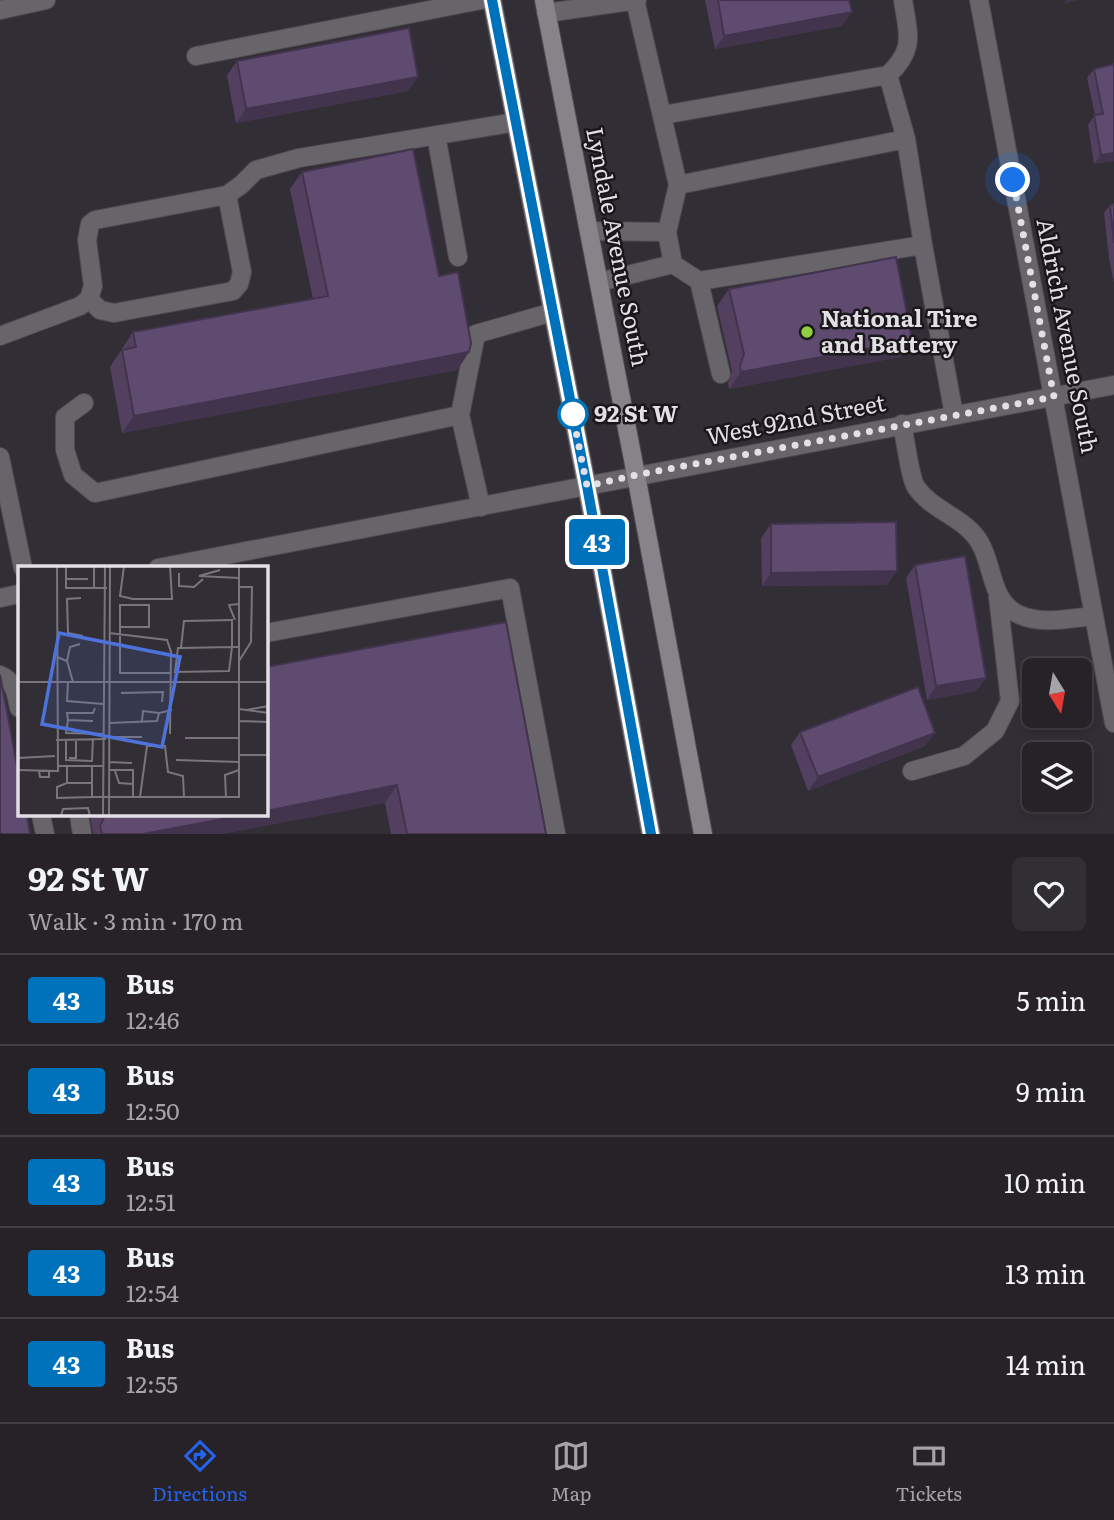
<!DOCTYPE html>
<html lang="en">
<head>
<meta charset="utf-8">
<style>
	:root { --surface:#262228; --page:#322f34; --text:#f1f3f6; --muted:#a4a4a8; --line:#423f45; --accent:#2563eb }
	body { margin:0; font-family:Literata,serif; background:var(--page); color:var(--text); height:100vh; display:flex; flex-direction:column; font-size:26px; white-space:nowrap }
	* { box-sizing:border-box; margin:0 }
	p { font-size:23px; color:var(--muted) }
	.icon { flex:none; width:38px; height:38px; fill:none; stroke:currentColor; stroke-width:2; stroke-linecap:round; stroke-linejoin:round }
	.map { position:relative; height:834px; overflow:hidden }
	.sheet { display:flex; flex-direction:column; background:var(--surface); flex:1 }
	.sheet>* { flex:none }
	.badge { padding:0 14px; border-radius:5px; font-size:24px; line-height:46px }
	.needle { width:46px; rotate:169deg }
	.tools { position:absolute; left:1022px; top:658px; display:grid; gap:14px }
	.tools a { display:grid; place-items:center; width:70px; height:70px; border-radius:10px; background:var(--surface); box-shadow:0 4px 10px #0003,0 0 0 2px var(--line); font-size:35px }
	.you { position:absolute; width:35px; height:35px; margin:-18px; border:5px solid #fff; border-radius:50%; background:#1a73e8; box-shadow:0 0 0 10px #1a73e833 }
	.map>.badge { position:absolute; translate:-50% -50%; box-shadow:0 0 0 4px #fff }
	.round { display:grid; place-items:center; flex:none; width:74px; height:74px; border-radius:10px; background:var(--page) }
	.headline { display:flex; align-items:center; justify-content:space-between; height:119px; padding:0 28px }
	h1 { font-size:33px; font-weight:700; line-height:52px }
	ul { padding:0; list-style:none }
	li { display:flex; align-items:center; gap:21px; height:91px; padding:0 28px; border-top:2px solid var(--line) }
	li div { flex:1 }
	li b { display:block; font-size:26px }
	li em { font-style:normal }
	li .badge { min-width:77px; font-weight:700; text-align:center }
	.tab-bar { display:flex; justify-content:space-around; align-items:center; height:98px; border-top:2px solid var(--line); background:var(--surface); font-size:19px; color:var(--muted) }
	.tab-bar a { display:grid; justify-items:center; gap:4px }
	.tab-bar .active { color:var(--accent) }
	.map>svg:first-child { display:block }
</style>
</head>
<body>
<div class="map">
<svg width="1114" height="834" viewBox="0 0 1114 834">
	<rect width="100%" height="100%" fill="#322e35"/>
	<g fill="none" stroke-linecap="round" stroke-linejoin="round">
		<defs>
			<path id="service" d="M635 0 678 185
				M0 10 46 0
				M546 13 637 0
				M196 56 481 0
				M888 75C916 49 908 34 903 0
				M663 115 888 75 906 139 678 185 667 232
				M436 135 458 257
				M906 139 923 245
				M589 231 667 232 673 264
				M699 281 721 374
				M599 282 673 264 699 281 923 245 954 415
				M89 299 100 310 114 313 233 291 239 284 242 272 227 195
				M0 336 80 306 89 299 93 286 87 240 90 224 95 220 227 195 241 185 256 170 299 158 516 122
				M84 403 65 417V450L73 475 95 493 460 415
				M902 424C905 437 910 478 916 487 932 511 965 517 980 543 994 567 990 602 1020 615 1043 625 1070 618 1094 616
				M481 507 460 415 476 334 553 312
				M266 633 510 588 556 834
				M0 675C15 681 16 694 19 708
				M912 771 964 756 995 731 1010 701 998 597
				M41 815 45 834
				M79 815 82 834"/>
			<path id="minor" d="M979 0 1114 723
				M0 457 23 568
				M158 568 1114 385
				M0 598 19 594"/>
			<path id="secondary" d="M492 0 587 487 651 834
				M544 0 636 475 703 834"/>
		</defs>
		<use href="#service" stroke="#4e4a51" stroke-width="20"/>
		<use href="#minor" stroke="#4e4a51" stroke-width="20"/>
		<use href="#secondary" stroke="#4e4a51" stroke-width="20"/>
		<use href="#service" stroke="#676569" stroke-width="18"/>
		<use href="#minor" stroke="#676569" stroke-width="18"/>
		<use href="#secondary" stroke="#868389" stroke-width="18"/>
	</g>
	<path fill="#534060" d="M705 0H849L842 26 715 49Z
		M237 61 408 91 236 123 227 75Z
		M1114 64V161L1094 164 1088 125 1095 115 1087 78 1094 69Z
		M302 172 439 276 469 352 457 370 122 433 110 367 133 332 313 299 290 189Z
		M1114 204V283L1109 258 1104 213 1110 205Z
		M729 289 900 357 729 389 728 383 732 371 717 306Z
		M771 524 887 585 762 586 761 538Z
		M915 565 986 678 976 691 927 700 906 578Z
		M266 667 546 834H391L385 803 221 834H93L90 815H266Z
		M800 732 925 746 808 791 791 745Z"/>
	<path fill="#43344e" d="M1066 0H1078L1064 3Z
		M852 12 842 26 715 49 724 36Z
		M418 77 408 91 236 123 246 109Z
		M1114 153V161L1094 164 1101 155Z
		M912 340 900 357 729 389 741 372Z
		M469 352 457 370 122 433 134 416Z
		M897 571 887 585 762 586 771 573Z
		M986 678 976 691 927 700 936 686Z
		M935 733 925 746 808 791 818 777Z
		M397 785 385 803 221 834H143L244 815H266V811Z"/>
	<path fill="#604b70" stroke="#43344e" stroke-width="2" d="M718 0H849L852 12 724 36Z
		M409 28 418 77 246 109 237 61Z
		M1114 64V153L1101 155 1094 115 1103 114 1094 69Z
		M413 149 439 276 458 272 471 343 469 352 134 416 122 350 136 347 133 332 328 296 302 172Z
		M1114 204V243L1110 205Z
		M896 257 912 340 741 372 740 366 744 354 729 289Z
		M896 522 897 571 771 573V524Z
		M965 556 986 678 936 686 915 565Z
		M506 622 546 834H407L397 785 266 811V667Z
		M0 675 19 776V815H27L30 834H0Z
		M918 687 935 733 818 777 800 732Z
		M105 815H244L143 834H102L100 826Z"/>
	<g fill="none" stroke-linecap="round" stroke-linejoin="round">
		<defs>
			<path id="line" d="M492 0 587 486 651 834"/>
		</defs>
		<use href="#line" stroke="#fff" stroke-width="16"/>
		<use href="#line" stroke="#0072bc" stroke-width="10"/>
		<path stroke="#e3e0e5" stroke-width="7" stroke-dasharray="0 12.6" d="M573 414 572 412 587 486 636 475 1054 397 1013 180"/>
	</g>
	<circle fill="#90cd41" stroke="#19171a" stroke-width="2.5" cx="807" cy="332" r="7"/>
	<circle fill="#fff" stroke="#0072bc" stroke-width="3.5" cx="573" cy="414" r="14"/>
	<g text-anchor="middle" stroke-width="5" stroke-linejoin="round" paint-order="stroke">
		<g font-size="23" fill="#e3e0e5" stroke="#19171a">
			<text transform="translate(617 247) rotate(79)" y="8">Lyndale Avenue South</text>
			<text transform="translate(1067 336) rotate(79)" y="8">Aldrich Avenue South</text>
			<text transform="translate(796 420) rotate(-11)" y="8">West 92nd Street</text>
		</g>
		<g font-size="23" font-weight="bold" fill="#e3e0e5" stroke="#19171a" text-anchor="start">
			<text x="821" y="327">National Tire<tspan x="821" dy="26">and Battery</tspan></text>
		</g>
		<g font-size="23" font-weight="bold" fill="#e3e0e5" stroke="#19171a" text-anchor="start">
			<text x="594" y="422">92 St W</text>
		</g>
	</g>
	<g transform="translate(18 566)">
		<rect width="250" height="250" fill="#322e35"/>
		<path fill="none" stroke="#79757b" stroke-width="2" d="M48 0V22H89M106 0 102 30 115 33H154L152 0M202 4 181 10 221 12M161 7V20L176 21 185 13M48 13H70M221 21H234L233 76 221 95M76 22V0M63 32 49 33 50 67 65 70M214 54V81L211 105 157 106 160 82H163L214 81H221M217 54 211 39 221 38M102 61H131V39H102V107H153M91 67 149 74 153 86 152 168M163 82 166 55 215 54M39 91 49 95 55 116M49 95 52 81 62 78M0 116H251M50 116 49 135 85 138M103 127 145 126 144 136M221 143 251 147M228 144 251 140M50 154 48 167 85 168M75 155 50 154 49 147H75L77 142M124 155 125 145 141 147M221 155 251 156M91 157 139 155 141 147 154 144M91 171H124M167 172H221M38 174 88 173M48 174V194L74 195 75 173M221 189H251M0 192 37 190M51 192H58V175M158 194 221 196M91 196 114 197M40 200H85M49 200V217H74M74 200V231H221V0M0 204 40 205 39 0M91 204H115V231M21 205 22 211H31V205M97 205 101 217 115 218M49 217 39 221V232L74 231M122 231 129 180H147L150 206 165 210 166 231M208 231 207 209 221 204M43 250 45 243 70 242 72 250M85 250 87 0M91 250 92 0"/>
		<path fill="#4e72db" fill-opacity="0.15" stroke="#4e72db" stroke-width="3.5" d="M41 67 162 91 144 181 24 158Z"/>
		<rect width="250" height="250" fill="none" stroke="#e3e0e5" stroke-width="3.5"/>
	</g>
</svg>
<div class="tools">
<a><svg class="needle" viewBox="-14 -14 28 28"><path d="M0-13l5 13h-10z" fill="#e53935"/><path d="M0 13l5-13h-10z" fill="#a4a4a8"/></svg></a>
<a><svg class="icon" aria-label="layers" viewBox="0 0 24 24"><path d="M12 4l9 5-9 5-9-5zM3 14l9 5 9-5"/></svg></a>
</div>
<div class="you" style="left:1013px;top:180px"></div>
<b class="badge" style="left:597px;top:542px;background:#0072bc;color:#fff">43</b>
</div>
<section class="sheet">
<div class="headline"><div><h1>92 St W</h1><p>Walk · 3 min · 170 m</p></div><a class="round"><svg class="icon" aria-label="heart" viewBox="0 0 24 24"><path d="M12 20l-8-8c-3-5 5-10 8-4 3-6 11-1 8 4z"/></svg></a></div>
<ul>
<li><span class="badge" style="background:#0072bc;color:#fff">43</span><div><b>Bus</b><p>12:46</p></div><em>5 min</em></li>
<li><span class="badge" style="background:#0072bc;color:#fff">43</span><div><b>Bus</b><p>12:50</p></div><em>9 min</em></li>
<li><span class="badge" style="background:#0072bc;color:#fff">43</span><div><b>Bus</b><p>12:51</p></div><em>10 min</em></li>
<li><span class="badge" style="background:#0072bc;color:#fff">43</span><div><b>Bus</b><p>12:54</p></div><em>13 min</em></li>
<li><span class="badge" style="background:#0072bc;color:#fff">43</span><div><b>Bus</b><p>12:55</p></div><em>14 min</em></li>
</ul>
</section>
<nav class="tab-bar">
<a class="active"><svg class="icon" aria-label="directions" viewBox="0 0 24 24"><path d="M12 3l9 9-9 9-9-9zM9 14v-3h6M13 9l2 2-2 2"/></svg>Directions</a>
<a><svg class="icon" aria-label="map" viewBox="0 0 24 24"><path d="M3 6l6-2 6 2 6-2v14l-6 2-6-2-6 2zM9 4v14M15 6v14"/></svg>Map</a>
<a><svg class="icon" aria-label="tickets" viewBox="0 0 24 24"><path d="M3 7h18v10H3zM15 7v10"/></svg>Tickets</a>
</nav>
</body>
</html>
